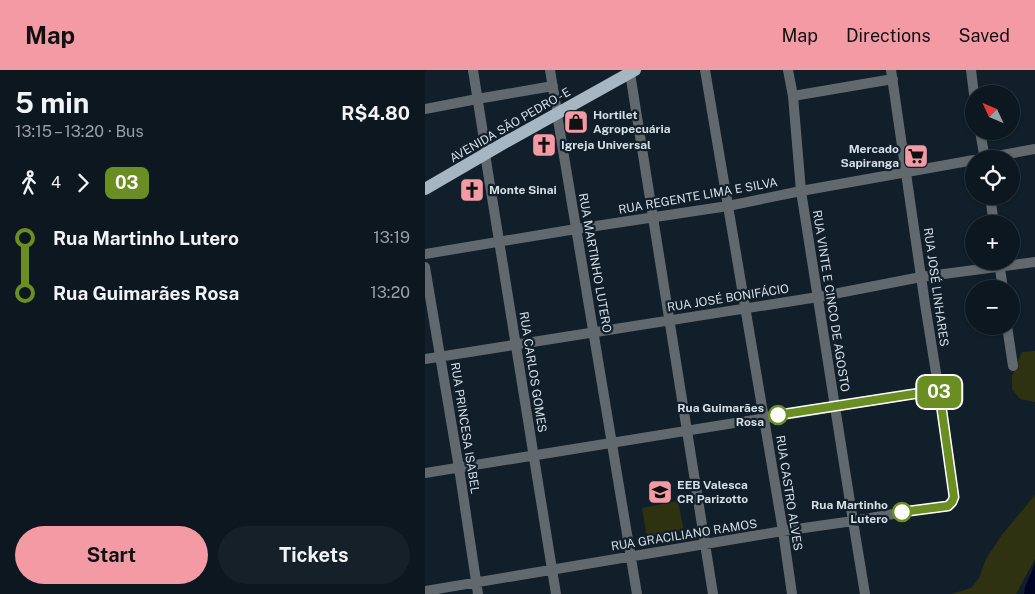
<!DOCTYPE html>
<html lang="en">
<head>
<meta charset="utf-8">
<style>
	:root { --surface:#0c1720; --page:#152029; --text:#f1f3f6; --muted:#9a9fa5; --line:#2c363e; --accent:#f49aa4 }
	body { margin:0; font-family:"Public Sans",sans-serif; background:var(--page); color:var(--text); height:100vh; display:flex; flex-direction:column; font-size:19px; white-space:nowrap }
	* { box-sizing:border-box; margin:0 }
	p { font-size:16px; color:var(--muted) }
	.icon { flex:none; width:28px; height:28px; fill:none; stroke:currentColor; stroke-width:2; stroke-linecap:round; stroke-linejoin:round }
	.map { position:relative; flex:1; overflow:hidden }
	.side { display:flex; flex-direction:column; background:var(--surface); width:425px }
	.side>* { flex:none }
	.badge { padding:0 10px; border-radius:8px; font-size:18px; line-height:32px }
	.needle { width:32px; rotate:314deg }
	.tools { position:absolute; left:540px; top:15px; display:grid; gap:10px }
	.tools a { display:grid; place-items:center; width:55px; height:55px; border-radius:50%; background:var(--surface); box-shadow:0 1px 4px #0004,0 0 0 1px var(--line); font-size:25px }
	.map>.badge { position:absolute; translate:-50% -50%; box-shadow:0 0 0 2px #fff }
	.legs { display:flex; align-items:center; gap:8px; height:55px; padding:0 15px; font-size:16px }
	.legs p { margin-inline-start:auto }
	.summary { display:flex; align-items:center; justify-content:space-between; height:85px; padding:0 15px }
	h1 { font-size:28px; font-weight:700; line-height:38px }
	.action { display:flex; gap:10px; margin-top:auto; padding:10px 15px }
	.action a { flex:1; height:58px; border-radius:30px; background:var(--accent); color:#111; font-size:20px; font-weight:700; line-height:58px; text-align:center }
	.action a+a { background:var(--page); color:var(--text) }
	ul { padding:0 15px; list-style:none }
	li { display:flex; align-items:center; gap:18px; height:55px; font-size:19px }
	li i { display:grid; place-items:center; width:8px; height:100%; margin:0 6px; background:currentColor }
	li i::after { content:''; width:12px; height:12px; margin:-6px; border:4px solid; border-radius:50%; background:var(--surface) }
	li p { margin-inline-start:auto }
	li:first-child i { background:linear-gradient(#0000 50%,currentColor 0) }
	li:last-child i { background:linear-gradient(currentColor 50%,#0000 0) }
	header { display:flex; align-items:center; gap:30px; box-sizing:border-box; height:70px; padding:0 25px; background:var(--accent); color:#111 }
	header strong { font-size:24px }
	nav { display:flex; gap:28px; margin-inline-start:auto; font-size:18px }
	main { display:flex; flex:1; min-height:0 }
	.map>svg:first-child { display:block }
</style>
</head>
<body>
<header>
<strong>Map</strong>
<nav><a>Map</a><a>Directions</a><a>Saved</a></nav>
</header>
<main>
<section class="side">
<div class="summary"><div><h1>5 min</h1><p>13:15 – 13:20 · Bus</p></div><b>R$4.80</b></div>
<div class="legs"><svg class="icon" aria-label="walk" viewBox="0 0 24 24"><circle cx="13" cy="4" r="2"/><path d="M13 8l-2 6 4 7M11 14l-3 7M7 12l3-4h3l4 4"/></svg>4<svg class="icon" aria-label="forward" viewBox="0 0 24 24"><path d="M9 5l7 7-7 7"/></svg><b class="badge" style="background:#6b8e23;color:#fff">03</b></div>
<ul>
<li><i style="color:#6b8e23"></i><b>Rua Martinho Lutero</b><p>13:19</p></li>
<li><i style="color:#6b8e23"></i><b>Rua Guimarães Rosa</b><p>13:20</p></li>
</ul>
<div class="action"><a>Start</a><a>Tickets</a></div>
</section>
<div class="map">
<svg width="610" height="524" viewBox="0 0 610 524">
	<rect width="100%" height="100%" fill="#101f2a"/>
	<path fill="#2f3211" d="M610 281V332L595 329 587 319V305L597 282Z
		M610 425V489L591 524H526L546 518 554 508 561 489 576 466Z
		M253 431 259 461 222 468 217 438Z"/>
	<path fill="#000423" d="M610 494V524H599L600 517Z"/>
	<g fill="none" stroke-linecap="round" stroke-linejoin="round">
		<path stroke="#61696f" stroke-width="10" d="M48 0 60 76
			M125 0 131 36
			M280 0 358 461 367 524
			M363 0 368 26 376 121 428 451 440 524
			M546 0 549 24
			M205 3 288 524
			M368 26 468 9
			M0 39 52 29 128 16
			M132 44 212 524
			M555 61 560 89
			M60 84 131 524
			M555 89 610 79
			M565 126 569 154
			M0 184 151 159 303 136 376 121 549 90
			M574 192 578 219
			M0 197 34 398 53 524
			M582 256 588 296
			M0 289 393 227 496 207 610 192
			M0 403 514 320
			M0 521 358 461 428 451 491 440 523 436 527 432 529 427 516 334 500 234 466 0"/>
		<path stroke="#a6b6c2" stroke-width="12" d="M0 119 79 73 210 0"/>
	</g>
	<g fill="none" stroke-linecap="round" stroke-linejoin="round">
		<defs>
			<path id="line-1" d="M353 345 514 320 529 427 527 432 523 436 477 442"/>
		</defs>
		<use href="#line-1" stroke="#fff" stroke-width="11"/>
		<use href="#line-1" stroke="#6b8e23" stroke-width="8"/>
	</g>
	<defs>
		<symbol id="shop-square" viewBox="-11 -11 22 22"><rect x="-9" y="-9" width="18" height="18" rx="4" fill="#f49aa4" stroke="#101f2a"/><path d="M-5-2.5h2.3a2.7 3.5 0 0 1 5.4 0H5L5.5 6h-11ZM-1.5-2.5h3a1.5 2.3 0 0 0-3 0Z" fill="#111"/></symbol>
		<symbol id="church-square" viewBox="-11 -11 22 22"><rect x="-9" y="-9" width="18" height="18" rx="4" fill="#f49aa4" stroke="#101f2a"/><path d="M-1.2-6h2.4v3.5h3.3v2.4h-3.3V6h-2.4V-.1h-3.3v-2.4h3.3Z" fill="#111"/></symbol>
		<symbol id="supermarket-square" viewBox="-11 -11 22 22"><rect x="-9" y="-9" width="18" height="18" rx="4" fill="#f49aa4" stroke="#101f2a"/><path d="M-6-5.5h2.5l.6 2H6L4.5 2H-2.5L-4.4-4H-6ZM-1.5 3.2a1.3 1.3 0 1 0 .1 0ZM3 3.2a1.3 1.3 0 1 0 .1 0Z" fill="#111"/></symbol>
		<symbol id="school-square" viewBox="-11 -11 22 22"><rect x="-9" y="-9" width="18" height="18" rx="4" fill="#f49aa4" stroke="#101f2a"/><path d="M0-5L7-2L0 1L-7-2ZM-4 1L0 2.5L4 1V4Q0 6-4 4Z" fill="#111"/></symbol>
	</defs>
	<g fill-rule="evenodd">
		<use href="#shop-square" x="137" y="38" width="28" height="28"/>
		<use href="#church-square" x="105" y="61" width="28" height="28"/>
		<use href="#supermarket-square" x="477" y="72" width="28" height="28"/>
		<use href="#church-square" x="33" y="106" width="28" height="28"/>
		<use href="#school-square" x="221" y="408" width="28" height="28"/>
	</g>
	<g fill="#fff" stroke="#6b8e23" stroke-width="2.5">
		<circle cx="353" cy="345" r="9"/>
		<circle cx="477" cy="442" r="9"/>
	</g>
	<g text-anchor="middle" stroke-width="4.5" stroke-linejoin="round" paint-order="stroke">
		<g font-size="12" font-weight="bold" fill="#d4dee5" stroke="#101f2a" text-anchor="start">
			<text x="168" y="49">Hortilet<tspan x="168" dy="14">Agropecuária</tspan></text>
			<text x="136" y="79">Igreja Universal</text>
			<text x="474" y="83" text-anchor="end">Mercado<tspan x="474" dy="14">Sapiranga</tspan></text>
			<text x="64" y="124">Monte Sinai</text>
			<text x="252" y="419">EEB Valesca<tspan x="252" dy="14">CR Parizotto</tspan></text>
		</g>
		<g font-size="12" fill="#d4dee5" stroke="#101f2a">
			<text transform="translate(85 55) rotate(-30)" y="4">AVENIDA SÃO PEDRO - E</text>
			<text transform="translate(273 126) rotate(-10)" y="4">RUA REGENTE LIMA E SILVA</text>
			<text transform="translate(170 193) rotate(80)" y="4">RUA MARTINHO LUTERO</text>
			<text transform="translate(511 217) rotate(82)" y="4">RUA JOSÉ LINHARES</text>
			<text transform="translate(303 228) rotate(-9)" y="4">RUA JOSÉ BONIFÁCIO</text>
			<text transform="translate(406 231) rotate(81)" y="4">RUA VINTE E CINCO DE AGOSTO</text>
			<text transform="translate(108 302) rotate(81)" y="4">RUA CARLOS GOMES</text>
			<text transform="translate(40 358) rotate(81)" y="4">RUA PRINCESA ISABEL</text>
			<text transform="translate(364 423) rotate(81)" y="4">RUA CASTRO ALVES</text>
			<text transform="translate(259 465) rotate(-9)" y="4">RUA GRACILIANO RAMOS</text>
		</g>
		<g font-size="12" font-weight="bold" fill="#d4dee5" stroke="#101f2a" text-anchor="end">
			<text x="339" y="342">Rua Guimarães<tspan x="339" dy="14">Rosa</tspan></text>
			<text x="463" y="439">Rua Martinho<tspan x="463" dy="14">Lutero</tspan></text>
		</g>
	</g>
</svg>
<div class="tools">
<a><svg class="needle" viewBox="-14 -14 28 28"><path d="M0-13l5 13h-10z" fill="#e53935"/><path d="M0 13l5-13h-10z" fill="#9a9fa5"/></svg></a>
<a><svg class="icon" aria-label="locate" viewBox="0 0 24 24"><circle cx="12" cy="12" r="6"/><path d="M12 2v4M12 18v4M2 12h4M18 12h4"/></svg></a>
<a>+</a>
<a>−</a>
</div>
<b class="badge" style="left:514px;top:322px;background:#6b8e23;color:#fff">03</b>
</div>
</main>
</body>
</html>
